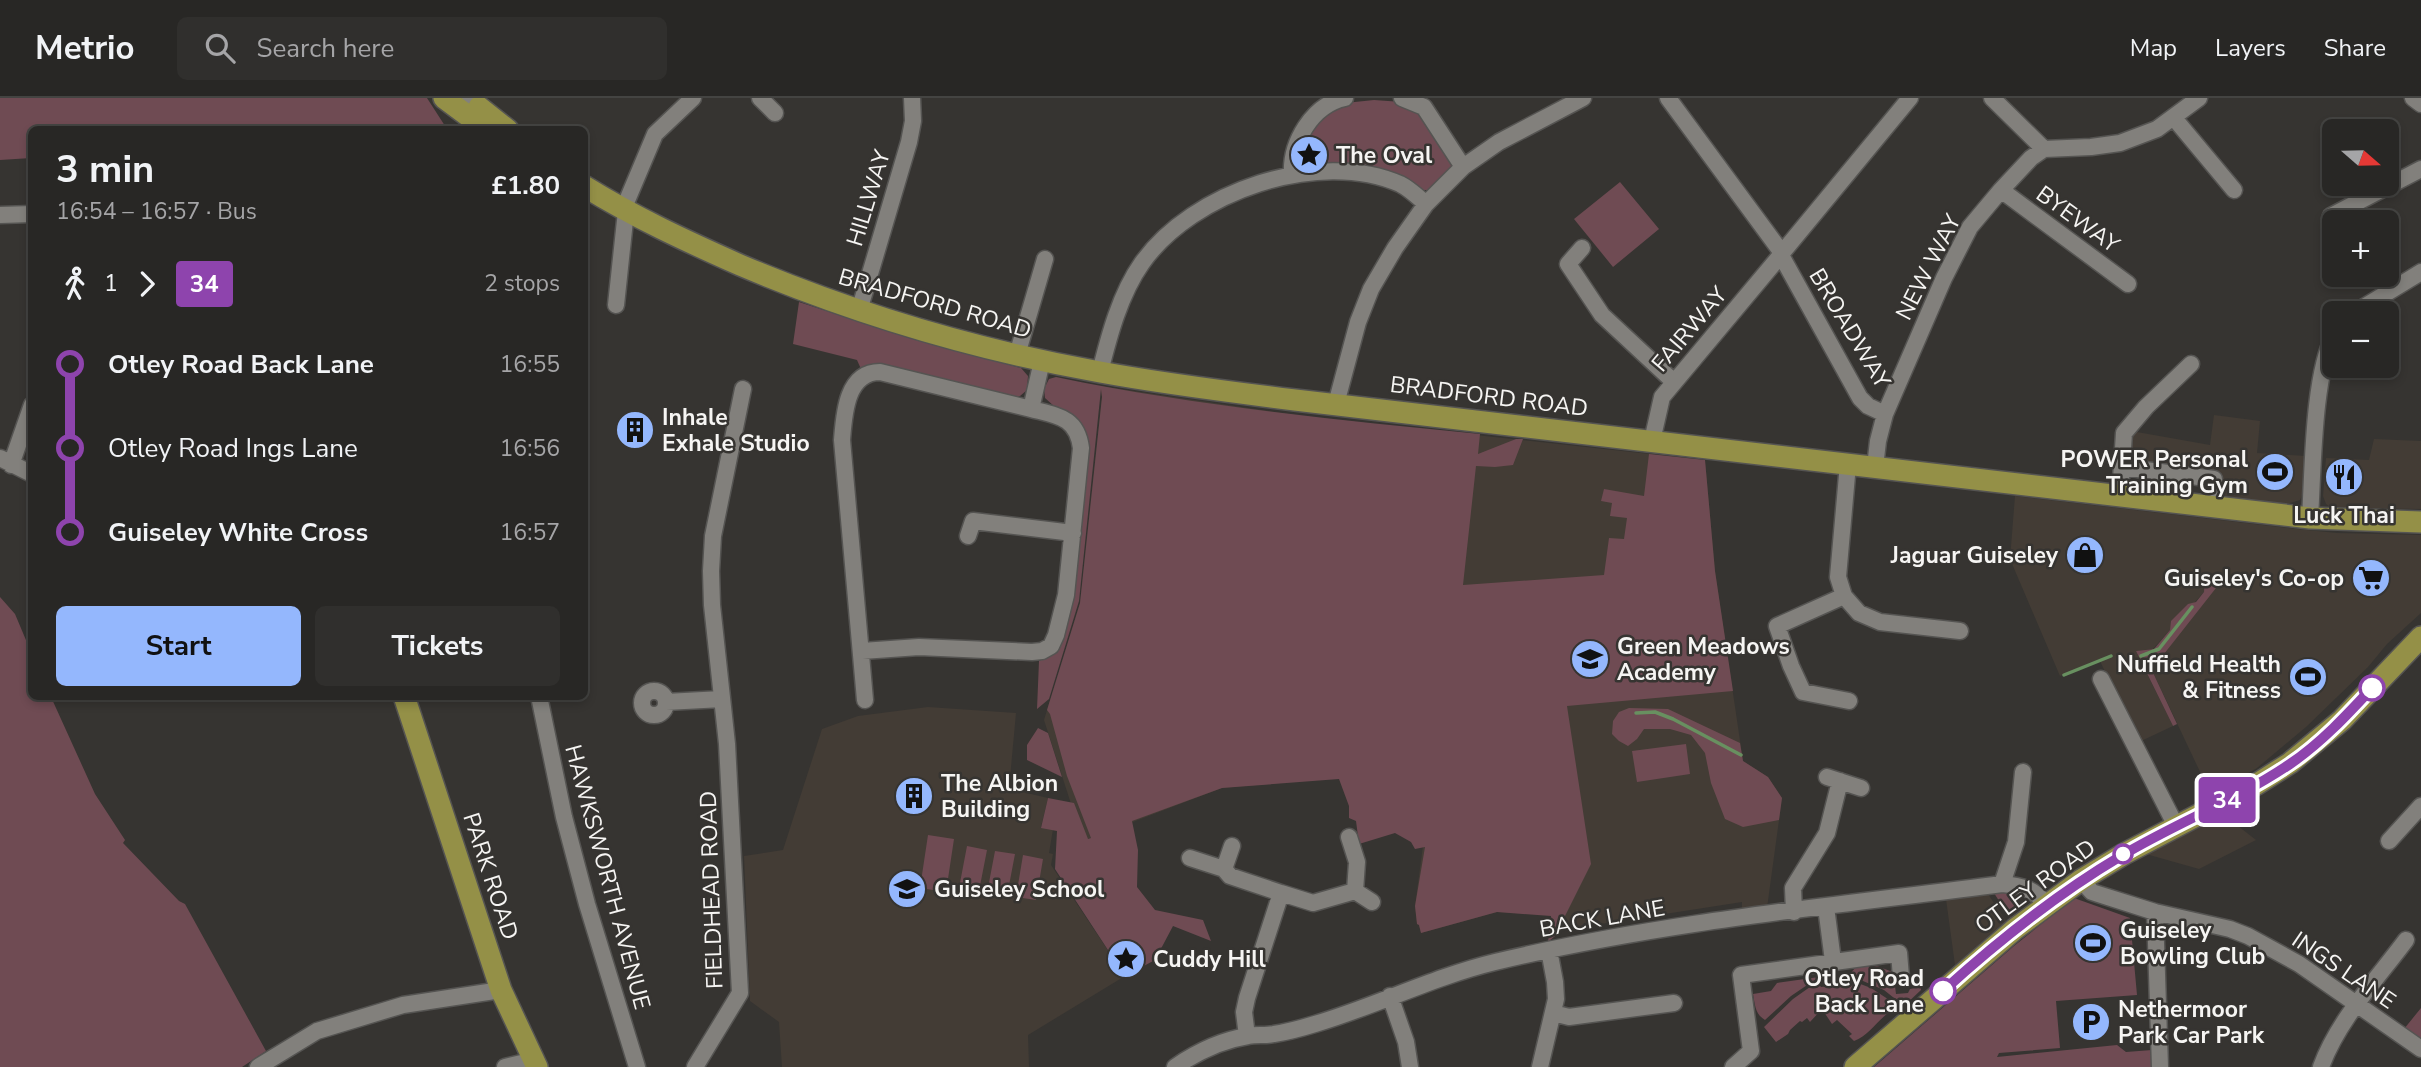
<!DOCTYPE html>
<html lang="en">
<head>
<meta charset="utf-8">
<style>
	:root { --surface:#282725; --page:#302f2d; --text:#f1f3f6; --muted:#a5a5a7; --line:#444442; --accent:#94b7fd }
	body { margin:0; font-family:"Nunito Sans",sans-serif; background:var(--page); color:var(--text); height:100vh; display:flex; flex-direction:column; font-size:26px; white-space:nowrap }
	* { box-sizing:border-box; margin:0 }
	p { font-size:23px; color:var(--muted) }
	.icon { flex:none; width:38px; height:38px; fill:none; stroke:currentColor; stroke-width:2; stroke-linecap:round; stroke-linejoin:round }
	.map { position:relative; flex:1; overflow:hidden }
	.sheet { position:absolute; left:28px; top:28px; width:560px; height:574px; display:flex; flex-direction:column; background:var(--surface); border-radius:10px; box-shadow:0 4px 10px #0003,0 0 0 2px var(--line) }
	.sheet>* { flex:none }
	.badge { padding:0 14px; border-radius:5px; font-size:24px; line-height:46px }
	.needle { width:46px; rotate:110deg }
	.tools { position:absolute; left:2322px; top:21px; display:grid; gap:14px }
	.tools a { display:grid; place-items:center; width:77px; height:77px; border-radius:10px; background:var(--surface); box-shadow:0 4px 10px #0003,0 0 0 2px var(--line); font-size:35px }
	.map>.badge { position:absolute; translate:-50% -50%; box-shadow:0 0 0 4px #fff }
	.legs { display:flex; align-items:center; gap:10px; height:77px; padding:0 28px; font-size:23px }
	.legs p { margin-inline-start:auto }
	.headline { display:flex; align-items:center; justify-content:space-between; height:119px; padding:0 28px }
	h1 { font-size:38px; font-weight:700; line-height:52px }
	.button { display:flex; gap:14px; margin-top:auto; padding:14px 28px }
	.button a { flex:1; height:80px; border-radius:10px; background:var(--accent); color:#111; font-size:28px; font-weight:700; line-height:80px; text-align:center }
	.button a+a { background:var(--page); color:var(--text) }
	ul { padding:0 28px; list-style:none }
	li { display:flex; align-items:center; gap:24px; height:84px; font-size:26px }
	li i { display:grid; place-items:center; width:10px; height:100%; margin:0 9px; background:currentColor }
	li i::after { content:''; width:18px; height:18px; margin:-9px; border:5px solid; border-radius:50%; background:var(--surface) }
	li p { margin-inline-start:auto }
	li:first-child i { background:linear-gradient(#0000 50%,currentColor 0) }
	li:last-child i { background:linear-gradient(currentColor 50%,#0000 0) }
	header { display:flex; align-items:center; gap:42px; box-sizing:border-box; height:98px; padding:0 35px; background:var(--surface); border-bottom:2px solid var(--line) }
	header strong { font-size:33px }
	nav { display:flex; gap:38px; margin-inline-start:auto; font-size:24px }
	.search { width:490px; height:63px; background:var(--page); display:flex; align-items:center; gap:18px; box-sizing:border-box; padding:0 24px; border-radius:10px; color:var(--muted); font-size:26px }
	.map>svg:first-child { display:block }
</style>
</head>
<body>
<header>
<strong>Metrio</strong>
<div class="search"><svg class="icon" aria-label="search" viewBox="0 0 24 24"><circle cx="10" cy="10" r="6"/><path d="M15 15l6 6"/></svg>Search here</div>
<nav><a>Map</a><a>Layers</a><a>Share</a></nav>
</header>
<div class="map">
<svg width="2421" height="969" viewBox="0 0 2421 969">
	<rect width="100%" height="100%" fill="#363431"/>
	<path fill="#433c35" d="M1100 288 1302 318 1705 362 1715 473 1743 663 1768 679 1782 700 1767 810 1742 813V804L1562 832 1565 818 1497 814 1421 835 1419 827 1417 826 1415 808 1433 672 1222 690 1083 743 1044 622 1080 505 1102 299Z
		M2214 317 2260 323 2257 355 2306 358 2303 395 2300 402 2287 406 2218 398 2200 385 2134 378 2120 331 2210 347Z
		M2374 341 2421 343V411L2348 410 2329 408 2326 406 2323 398 2326 360 2369 362Z
		M2015 398 2297 431 2337 435 2421 437V515L2387 546 2368 569 2306 629 2257 670 2211 697 2149 566 2164 556 2199 507 2204 494 2153 551 2136 553 2173 628 2139 644 2099 561 2060 578 2010 461Z
		M928 609 1016 615 1009 691 1048 700 1041 729 1053 731 1049 755 1053 756 1051 767 1125 878 1028 937 1029 969H782L779 924 750 903 744 758 783 752 822 631 858 618Z
		M2224 717 2256 742 2199 771 2146 756Z
		M1988 796 2006 823 1955 867 1946 801Z"/>
	<path fill="#6f4b53" d="M0 0H427L447 31 32 32 31 60 0 62Z
		M1374 2 1402 4 1416 9 1452 66 1451 73 1430 92H1422L1304 69 1301 65 1299 58 1316 23 1345 5Z
		M1620 84 1659 131 1613 169 1574 121Z
		M799 204 909 240 1021 270 1028 278 1027 292 1020 298 1015 299 880 267 861 271 857 262 793 246Z
		M1056 279C1196 308 1338 322 1480 336L1478 356 1516 341H1523L1513 367 1495 369 1476 368 1463 487 1604 477 1609 440 1624 441 1627 420 1610 418 1612 405 1601 403 1604 391 1644 398 1649 356 1705 362 1715 473 1733 593 1567 608 1591 766 1565 818 1562 832 1548 844 1551 818 1497 814 1421 835 1419 827 1417 826 1415 808 1425 749 1415 751 1411 744 1395 735 1359 746 1356 723 1349 720V708L1339 681 1222 690 1132 723 1138 752 1137 789 1155 812 1203 822 1211 843 1173 828 1155 862 1125 878 1055 771 1057 733 1041 730 1048 700 1074 705 1088 741 1091 740 1067 678 1050 616 1047 612 1080 505 1102 299 1101 291 1079 503 1049 601 1037 611 1039 563 1057 554 1063 543 1060 541 1087 352 1054 311 1055 309 1045 300 1044 291 1049 281Z
		M2205 476 2215 485 2216 490 2164 556 2149 566 2177 626 2173 628 2136 553 2154 551 2170 532 2171 523 2188 506 2196 504 2204 494Z
		M0 499 15 516 31 554 32 598 51 599 95 696 125 742 123 745 179 803 185 806 266 953 242 969H0Z
		M1629 610 1668 611 1740 645 1743 663 1768 679 1782 700 1779 722 1743 729 1725 721 1711 685 1705 655 1691 637 1670 631H1644L1637 641 1628 648 1619 643 1612 636 1613 623 1619 614Z
		M1038 630 1048 635 1062 679 1027 662V647Z
		M1686 646 1690 676 1637 684 1632 653Z
		M928 737 954 741 946 794 920 790Z
		M967 748 987 752 979 793 959 790Z
		M995 753 1015 756 1007 798 987 795Z
		M1023 757 1043 761 1036 802 1016 799Z
		M1994 795H2007L2015 799 2018 808 2010 820Z
		M2074 800 2130 820 2137 897 2056 903 2060 950 1999 955 1997 959 2117 947 2126 954 2152 952 2154 969H1874L2014 848Z
		M1868 868 1870 870 1877 868 1890 873 1893 872 1896 896 1908 895 1910 891 1921 889V892L1904 908 1884 892 1849 877 1855 870Z
		M1819 879 1791 898 1765 922C1755 916 1755 907 1753 896L1771 893 1777 885Z
		M1842 879 1871 890 1900 909C1880 915 1872 937 1854 943L1849 938 1852 936 1837 922 1832 926 1822 911 1810 924 1807 920 1802 924 1800 923 1790 932 1788 936 1776 944 1764 929 1793 901 1817 884 1821 889 1839 887Z
		M2421 910V942L2404 931Z"/>
	<g fill="none" stroke-linecap="round" stroke-linejoin="round">
		<path stroke="#689060" stroke-width="3.5" d="M2141 558 2159 551 2192 509
			M2064 577 2111 558
			M1636 615 1655 614 1673 621 1741 657"/>
		<defs>
			<path id="minor" d="M760 0 775 15
				M1402 0 1424 9 1463 69
				M1668 0 1782 155V159L1860 300 1868 308 1885 316
				M1992 0 2044 51
				M2413 0 2421 6
				M470 1V0
				M2174 20 2234 92
				M1292 77C1290 45 1312 7 1345 0
				M2001 92 2128 186
				M623 112 655 36 693 0
				M0 117 32 116
				M2331 118 2421 71
				M1582 150 1568 166 1602 217 1674 284
				M1782 155 1910 0
				M616 207 626 113
				M859 213 909 44 913 23 912 0
				M2354 215 2421 174
				M1017 257 1045 161
				M1100 274C1109 238 1120 196 1142 165 1192 94 1319 50 1400 86 1410 91 1418 99 1426 106
				M1336 306 1358 224 1371 191 1395 150 1426 106 1463 69 1499 44 1583 0
				M1652 343 1662 299 1780 158
				M0 360 32 376
				M1848 366 1838 479 1844 498 1859 515 1880 524 1960 533
				M11 367 32 307
				M1875 369 1878 343 1885 316 1944 180 1970 129 2001 92 2031 60 2044 51 2091 49 2120 45 2157 31 2199 0
				M2122 369 2214 381 2211 408
				M2120 397 2124 335 2146 309 2191 266
				M2310 420C2313 373 2313 276 2334 238
				M968 438 973 423 1073 435
				M1844 498 1777 528 1791 568 1803 594 1849 603
				M862 553 919 549 1032 554 1042 553 1051 548 1056 537 1066 497 1081 350C1077 319 1058 318 1031 311
				M2101 581 2176 728
				M642 605a12 12 0 1 1 24 0a12 12 0 1 1-24 0Z
				M539 598 564 719 587 806 637 969
				M865 602 842 342C844 317 846 274 880 274L1031 311 1042 263
				M666 604 722 601
				M1827 679 1861 690
				M2389 743 2421 708
				M1190 760 1224 771 1230 778 1281 795 1247 900 1244 914 1247 938
				M1224 771 1232 748
				M2081 782 2092 794 2098 796 2155 814 2230 831 2248 838 2299 866 2421 951
				M2002 786 2016 744 2023 674
				M1355 793 1372 804
				M1281 795 1313 805 1355 793 1357 764 1349 739
				M1826 809 1833 863
				M1794 814 1793 790 1827 735 1840 683
				M2155 814 2160 969
				M1390 898 1406 944 1410 969
				M1553 915 1569 919 1674 905
				M258 969 317 933 403 907 501 892
				M505 969 534 962
				M695 969 740 895 727 646 712 507 711 473 713 438 743 291
				M1175 969C1197 954 1222 942 1248 938 1256 936 1265 938 1274 936 1288 934 1302 930 1315 926 1376 908 1433 879 1495 864 1661 824 1833 808 2002 786 2022 788 2033 790 2046 806
				M1540 969 1556 901 1555 884 1549 852
				M1733 969 1751 953 1741 877 1899 855 1901 879
				M2321 969C2338 922 2377 881 2406 842"/>
			<path id="major" d="M444 0 487 32
				M479 9 508 32
				M584 88C634 119 686 143 740 167 856 216 977 252 1100 274 1165 286 1230 294 1295 302L2310 420 2421 424
				M404 598 501 892 537 969
				M1855 969 2015 831 2081 782 2124 756 2257 686 2290 665 2342 622 2421 539"/>
		</defs>
		<use href="#minor" stroke="#555452" stroke-width="19"/>
		<use href="#major" stroke="#555452" stroke-width="24"/>
		<use href="#minor" stroke="#82807c" stroke-width="16"/>
		<use href="#major" stroke="#949047" stroke-width="21"/>
	</g>
	<g fill="none" stroke-linecap="round" stroke-linejoin="round">
		<defs>
			<path id="line-1" d="M1943 893C1999 842 2057 796 2121 758 2176 725 2237 702 2290 666 2321 645 2347 617 2372 590"/>
		</defs>
		<use href="#line-1" stroke="#fff" stroke-width="16"/>
		<use href="#line-1" stroke="#8e44ad" stroke-width="10"/>
	</g>
	<defs>
		<symbol id="sight-disc" viewBox="-11 -11 22 22"><circle r="9.5" fill="#94b7fd" stroke="#363431"/><path d="M0-6L1.8-2.2L6-1.7L2.9 1.2L3.7 5.4L0 3.3L-3.7 5.4L-2.9 1.2L-6-1.7L-1.8-2.2Z" fill="#111"/></symbol>
		<symbol id="building-disc" viewBox="-11 -11 22 22"><circle r="9.5" fill="#94b7fd" stroke="#363431"/><path d="M-4-6H4V6H1V3H-1V6H-4ZM-2.5-4.3h1.7v1.8h-1.7ZM.8-4.3h1.7v1.8H.8ZM-2.5-1h1.7V.8h-1.7ZM.8-1h1.7V.8H.8Z" fill="#111"/></symbol>
		<symbol id="stadium-disc" viewBox="-11 -11 22 22"><circle r="9.5" fill="#94b7fd" stroke="#363431"/><path d="M0-5a6.5 5 0 1 0 0 10a6.5 5 0 1 0 0-10ZM-3.5-1.8h7v3.6h-7Z" fill="#111"/></symbol>
		<symbol id="restaurant-disc" viewBox="-11 -11 22 22"><circle r="9.5" fill="#94b7fd" stroke="#363431"/><path d="M-5-6h1v4h1v-4h1v4h1v-4h1v5L-1.5 .5V6h-2V.5L-5-1ZM5-6V6H3V1.5H1.5Q1.5-4 5-6Z" fill="#111"/></symbol>
		<symbol id="shop-disc" viewBox="-11 -11 22 22"><circle r="9.5" fill="#94b7fd" stroke="#363431"/><path d="M-5-2.5h2.3a2.7 3.5 0 0 1 5.4 0H5L5.5 6h-11ZM-1.5-2.5h3a1.5 2.3 0 0 0-3 0Z" fill="#111"/></symbol>
		<symbol id="supermarket-disc" viewBox="-11 -11 22 22"><circle r="9.5" fill="#94b7fd" stroke="#363431"/><path d="M-6-5.5h2.5l.6 2H6L4.5 2H-2.5L-4.4-4H-6ZM-1.5 3.2a1.3 1.3 0 1 0 .1 0ZM3 3.2a1.3 1.3 0 1 0 .1 0Z" fill="#111"/></symbol>
		<symbol id="school-disc" viewBox="-11 -11 22 22"><circle r="9.5" fill="#94b7fd" stroke="#363431"/><path d="M0-5L7-2L0 1L-7-2ZM-4 1L0 2.5L4 1V4Q0 6-4 4Z" fill="#111"/></symbol>
		<symbol id="parking-disc" viewBox="-11 -11 22 22"><circle r="9.5" fill="#94b7fd" stroke="#363431"/><path d="M-3.5-5.5H1a3.5 3.5 0 0 1 0 7H-1V5.5H-3.5ZM-1-3.4V-.6H.8a1.4 1.4 0 0 0 0-2.8Z" fill="#111"/></symbol>
	</defs>
	<g fill-rule="evenodd">
		<use href="#sight-disc" x="1287" y="35" width="44" height="44"/>
		<use href="#building-disc" x="613" y="310" width="44" height="44"/>
		<use href="#stadium-disc" x="2253" y="352" width="44" height="44"/>
		<use href="#restaurant-disc" x="2322" y="357" width="44" height="44"/>
		<use href="#shop-disc" x="2063" y="435" width="44" height="44"/>
		<use href="#supermarket-disc" x="2349" y="458" width="44" height="44"/>
		<use href="#school-disc" x="1568" y="539" width="44" height="44"/>
		<use href="#stadium-disc" x="2286" y="557" width="44" height="44"/>
		<use href="#building-disc" x="892" y="676" width="44" height="44"/>
		<use href="#school-disc" x="885" y="769" width="44" height="44"/>
		<use href="#stadium-disc" x="2071" y="823" width="44" height="44"/>
		<use href="#sight-disc" x="1104" y="839" width="44" height="44"/>
		<use href="#parking-disc" x="2069" y="902" width="44" height="44"/>
	</g>
	<g fill="#fff" stroke="#8e44ad" stroke-width="3.5">
		<circle cx="2372" cy="590" r="12"/>
		<circle cx="2123" cy="756" r="9"/>
		<circle cx="1943" cy="893" r="12"/>
	</g>
	<g text-anchor="middle" stroke-width="5" stroke-linejoin="round" paint-order="stroke">
		<g font-size="23" font-weight="bold" fill="#f6f5f3" stroke="#363431" text-anchor="start">
			<text x="1336" y="65">The Oval</text>
			<text x="662" y="327">Inhale<tspan x="662" dy="26">Exhale Studio</tspan></text>
			<text x="2248" y="369" text-anchor="end">POWER Personal<tspan x="2248" dy="26">Training Gym</tspan></text>
			<text x="2344" y="425" text-anchor="middle">Luck Thai</text>
			<text x="2058" y="465" text-anchor="end">Jaguar Guiseley</text>
			<text x="2344" y="488" text-anchor="end">Guiseley's Co-op</text>
			<text x="1617" y="556">Green Meadows<tspan x="1617" dy="26">Academy</tspan></text>
			<text x="2281" y="574" text-anchor="end">Nuffield Health<tspan x="2281" dy="26">&amp; Fitness</tspan></text>
			<text x="941" y="693">The Albion<tspan x="941" dy="26">Building</tspan></text>
			<text x="934" y="799">Guiseley School</text>
			<text x="2120" y="840">Guiseley<tspan x="2120" dy="26">Bowling Club</tspan></text>
			<text x="1153" y="869">Cuddy Hill</text>
			<text x="2118" y="919">Nethermoor<tspan x="2118" dy="26">Park Car Park</tspan></text>
		</g>
		<g font-size="23" fill="#f6f5f3" stroke="#363431">
			<text transform="translate(868 100) rotate(-73)" y="8">HILLWAY</text>
			<text transform="translate(2078 121) rotate(36)" y="8">BYEWAY</text>
			<text transform="translate(1928 169) rotate(-63)" y="8">NEW WAY</text>
			<text transform="translate(935 205) rotate(16)" y="8">BRADFORD ROAD</text>
			<text transform="translate(1850 230) rotate(59)" y="8">BROADWAY</text>
			<text transform="translate(1689 231) rotate(-50)" y="8">FAIRWAY</text>
			<text transform="translate(1489 298) rotate(7)" y="8">BRADFORD ROAD</text>
			<text transform="translate(491 778) rotate(72)" y="8">PARK ROAD</text>
			<text transform="translate(608 779) rotate(75)" y="8">HAWKSWORTH AVENUE</text>
			<text transform="translate(2035 788) rotate(-36)" y="8">OTLEY ROAD</text>
			<text transform="translate(711 792) rotate(-92)" y="8">FIELDHEAD ROAD</text>
			<text transform="translate(1602 820) rotate(-10)" y="8">BACK LANE</text>
			<text transform="translate(2344 872) rotate(34)" y="8">INGS LANE</text>
		</g>
		<g font-size="23" font-weight="bold" fill="#f6f5f3" stroke="#363431" text-anchor="end">
			<text x="1924" y="888">Otley Road<tspan x="1924" dy="26">Back Lane</tspan></text>
		</g>
	</g>
</svg>
<div class="tools">
<a><svg class="needle" viewBox="-14 -14 28 28"><path d="M0-13l5 13h-10z" fill="#e53935"/><path d="M0 13l5-13h-10z" fill="#a5a5a7"/></svg></a>
<a>+</a>
<a>−</a>
</div>
<b class="badge" style="left:2227px;top:702px;background:#8e44ad;color:#fff">34</b>
<section class="sheet">
<div class="headline"><div><h1>3 min</h1><p>16:54 – 16:57 · Bus</p></div><b>£1.80</b></div>
<div class="legs"><svg class="icon" aria-label="walk" viewBox="0 0 24 24"><circle cx="13" cy="4" r="2"/><path d="M13 8l-2 6 4 7M11 14l-3 7M7 12l3-4h3l4 4"/></svg>1<svg class="icon" aria-label="forward" viewBox="0 0 24 24"><path d="M9 5l7 7-7 7"/></svg><b class="badge" style="background:#8e44ad;color:#fff">34</b><p>2 stops</p></div>
<ul>
<li><i style="color:#8e44ad"></i><b>Otley Road Back Lane</b><p>16:55</p></li>
<li><i style="color:#8e44ad"></i><span>Otley Road Ings Lane</span><p>16:56</p></li>
<li><i style="color:#8e44ad"></i><b>Guiseley White Cross</b><p>16:57</p></li>
</ul>
<div class="button"><a>Start</a><a>Tickets</a></div>
</section>
</div>
</body>
</html>
